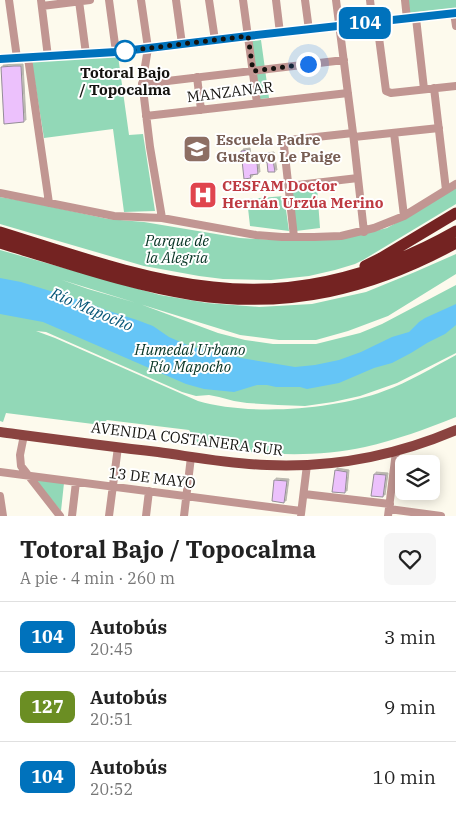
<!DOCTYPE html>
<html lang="es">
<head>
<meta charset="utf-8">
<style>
	:root { --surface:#fff; --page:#f6f6f6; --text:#222; --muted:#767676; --line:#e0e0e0 }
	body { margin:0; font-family:"IBM Plex Serif",serif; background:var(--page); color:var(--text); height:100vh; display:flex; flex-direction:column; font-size:19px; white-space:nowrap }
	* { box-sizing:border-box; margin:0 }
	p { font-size:16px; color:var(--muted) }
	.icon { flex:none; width:28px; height:28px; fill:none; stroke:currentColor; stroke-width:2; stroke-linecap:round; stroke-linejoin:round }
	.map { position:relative; height:516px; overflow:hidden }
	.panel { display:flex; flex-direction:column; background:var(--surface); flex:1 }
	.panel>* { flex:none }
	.badge { padding:0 10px; border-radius:8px; font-size:18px; line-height:32px }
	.fabs { position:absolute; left:395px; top:455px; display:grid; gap:10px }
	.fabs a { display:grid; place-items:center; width:45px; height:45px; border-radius:8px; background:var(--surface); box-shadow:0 2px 12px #0003; font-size:25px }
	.you { position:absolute; width:25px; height:25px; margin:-12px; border:4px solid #fff; border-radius:50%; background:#1a73e8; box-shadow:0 0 0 8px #1a73e833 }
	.map>.badge { position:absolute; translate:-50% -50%; box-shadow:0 0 0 2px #fff }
	.round { display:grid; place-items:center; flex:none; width:52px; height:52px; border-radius:8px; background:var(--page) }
	.overview { display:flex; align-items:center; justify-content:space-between; height:85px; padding:0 20px }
	h1 { font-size:24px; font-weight:700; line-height:38px }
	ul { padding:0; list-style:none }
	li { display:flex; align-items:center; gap:15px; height:70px; padding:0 20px; border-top:1px solid var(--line) }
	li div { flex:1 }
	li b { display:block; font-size:19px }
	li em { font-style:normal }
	li .badge { min-width:55px; font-weight:700; text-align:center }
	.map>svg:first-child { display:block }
</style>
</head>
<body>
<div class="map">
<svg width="456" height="516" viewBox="0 0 456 516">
	<defs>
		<filter id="shadow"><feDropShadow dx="2" dy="-2" stdDeviation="0" flood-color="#0004"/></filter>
	</defs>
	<rect width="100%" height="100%" fill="#fdfaed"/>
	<path fill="#92d8b7" d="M407 0H456V8L409 13Z
		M261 40 269 98 260 99 251 41Z
		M118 56 129 135 143 134 155 211 124 212 113 129 44 138 32 64 33 61Z
		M456 186V204L363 260 355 264 335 270 309 276 271 280 223 279 199 276 144 266 0 224V197L29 202 108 219 144 222 240 238 275 240 346 238 387 228 433 202Z
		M317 187 320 228 296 231 292 194 294 190Z
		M284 196 289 231 250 226 247 199Z
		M0 250 160 295 207 303 259 307 312 304 366 292 415 272 456 254V274L388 316 348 331 316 340H279L240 335 62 280 88 289 140 304 218 333 245 340 273 344H316L360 333 382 324 456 285V353L397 383 360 396 333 402 305 406 278 405 247 403 234 401 219 397 209 395 196 396 182 392 46 332 36 331 55 338 198 401C249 416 334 410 384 391 409 382 432 368 456 355V417C426 429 396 440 365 447 311 459 254 454 200 446L189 430 107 420 101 425 6 413 3 422 0 421Z
		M35 480 64 483 61 511Z"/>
	<path fill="#65c5f6" d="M0 278 21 282 86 302 106 310 137 320 153 326 169 337 192 347 241 358 295 367 315 365 339 360 361 352 392 337 409 332 419 322 425 318 456 304V325L445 334 427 343 411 353 392 363 374 368 339 383 307 389 300 387H276L267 385H257L234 392 204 389 186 384 43 322 0 314Z"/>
	<path fill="#ecc1fc" stroke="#938c96" filter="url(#shadow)" d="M14 66H21L24 122 4 124 1 67Z
		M248 150 249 157 272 154 275 172H268L267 162 257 163 258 174 250 175 251 178 244 179 241 151Z
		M335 470 347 472 345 493 332 492Z
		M374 474 386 475 383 497 371 496Z
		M274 480 287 481 284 503 272 501Z"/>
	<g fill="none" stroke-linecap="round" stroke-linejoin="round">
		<path stroke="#c19692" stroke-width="8" d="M9 0 17 58
			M41 0 48 57
			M109 0 116 52
			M141 0 148 48 143 79V89L150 147 162 218
			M176 0 182 44
			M209 0 215 40
			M243 0 257 103
			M276 0 280 33
			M305 0 309 30
			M336 0 353 133 364 232
			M370 0 372 17 378 30 386 91 391 93 456 86
			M405 0 407 19
			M79 1 86 54
			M42 6 90 0
			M454 13 456 26
			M416 18 424 89
			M28 58 49 203
			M0 59 116 52 456 13
			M197 77 201 110
			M142 84 344 60
			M434 88 446 190
			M146 116 348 93
			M394 133 404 216
			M354 137 439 128
			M289 186 358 178
			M0 193 114 216 162 218 256 235 282 237H314L341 236 374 228 404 216 456 184
			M294 237 284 146 285 142 289 140 353 133
			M24 435 20 455 21 466 60 516
			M0 472 301 511
			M304 494 390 504
			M0 496 3 516
			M389 509 441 516
			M301 514 307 465
			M72 516 76 482
			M109 516 118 447
			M146 516 149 491
			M184 516 191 457
			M388 516 396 452"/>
		<path stroke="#8a4340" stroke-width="10" d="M0 432C53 439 105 446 158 452 194 457 231 464 267 465 334 468 395 456 456 430"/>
		<path stroke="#742322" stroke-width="11" d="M0 232C68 253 142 280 213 287 300 297 380 274 456 231
			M0 243C64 262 128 285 194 295 289 309 372 289 456 243
			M365 266 381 258 456 213"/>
	</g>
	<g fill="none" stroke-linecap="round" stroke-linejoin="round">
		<defs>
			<path id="line" d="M0 59 116 52 248 36 456 13"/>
		</defs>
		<use href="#line" stroke="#fff" stroke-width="11"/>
		<use href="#line" stroke="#0072bc" stroke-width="8"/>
		<path stroke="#14130f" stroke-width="5" stroke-dasharray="0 9" d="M125 51 248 36 253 71 308 64"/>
	</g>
	<defs>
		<symbol id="school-square" viewBox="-11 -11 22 22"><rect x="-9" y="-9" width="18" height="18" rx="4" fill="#8d6e63" stroke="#fff"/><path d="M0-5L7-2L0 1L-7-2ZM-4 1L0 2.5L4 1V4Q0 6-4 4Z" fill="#fff"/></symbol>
		<symbol id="hospital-square" viewBox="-11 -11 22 22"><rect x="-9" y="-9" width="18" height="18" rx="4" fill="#e0444e" stroke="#fff"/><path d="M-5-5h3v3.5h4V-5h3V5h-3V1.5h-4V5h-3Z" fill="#fff"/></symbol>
	</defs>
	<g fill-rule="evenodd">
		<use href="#school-square" x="181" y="133" width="32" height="32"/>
		<use href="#hospital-square" x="187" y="179" width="32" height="32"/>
	</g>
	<circle fill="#fff" stroke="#0072bc" stroke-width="2.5" cx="125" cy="51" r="10"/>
	<g text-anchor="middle" stroke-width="4" stroke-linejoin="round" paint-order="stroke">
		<g font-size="15" font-weight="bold" fill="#14130f" stroke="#fff">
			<text x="125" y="78">Totoral Bajo<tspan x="125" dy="17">/ Topocalma</tspan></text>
		</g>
		<g font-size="15" fill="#14130f" stroke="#fff">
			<text transform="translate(230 92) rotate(-7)" y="5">MANZANAR</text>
			<text transform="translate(187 439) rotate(7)" y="5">AVENIDA COSTANERA SUR</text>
			<text transform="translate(152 478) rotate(7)" y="5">13 DE MAYO</text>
		</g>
		<g font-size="15" font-weight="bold" fill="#785e54" stroke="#fff" text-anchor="start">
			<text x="216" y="145">Escuela Padre<tspan x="216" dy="17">Gustavo Le Paige</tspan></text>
		</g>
		<g font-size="15" font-weight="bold" fill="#be3a42" stroke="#fff" text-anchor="start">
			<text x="222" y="191">CESFAM Doctor<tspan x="222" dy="17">Hernán Urzúa Merino</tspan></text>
		</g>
		<g font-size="15" font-style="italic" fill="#053323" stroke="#fff">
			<text x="177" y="246">Parque de<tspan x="177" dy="17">la Alegría</tspan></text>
			<text x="190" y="355">Humedal Urbano<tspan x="190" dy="17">Río Mapocho</tspan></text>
		</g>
		<g font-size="16" font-style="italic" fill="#085778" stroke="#fff">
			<text transform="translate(92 309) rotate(23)" y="6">Río Mapocho</text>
		</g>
	</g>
</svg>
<div class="fabs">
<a><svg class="icon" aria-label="layers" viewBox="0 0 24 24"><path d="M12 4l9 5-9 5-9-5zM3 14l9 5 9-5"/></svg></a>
</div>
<div class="you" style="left:308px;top:64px"></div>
<b class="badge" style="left:365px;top:23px;background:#0072bc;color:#fff">104</b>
</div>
<section class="panel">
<div class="overview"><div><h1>Totoral Bajo / Topocalma</h1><p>A pie · 4 min · 260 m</p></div><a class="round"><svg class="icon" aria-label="heart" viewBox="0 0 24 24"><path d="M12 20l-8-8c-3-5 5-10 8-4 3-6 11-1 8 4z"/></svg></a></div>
<ul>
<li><span class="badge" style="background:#0072bc;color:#fff">104</span><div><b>Autobús</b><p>20:45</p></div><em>3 min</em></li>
<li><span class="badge" style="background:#6b8e23;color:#fff">127</span><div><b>Autobús</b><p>20:51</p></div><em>9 min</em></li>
<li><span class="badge" style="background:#0072bc;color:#fff">104</span><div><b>Autobús</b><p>20:52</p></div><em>10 min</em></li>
</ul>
</section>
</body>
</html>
